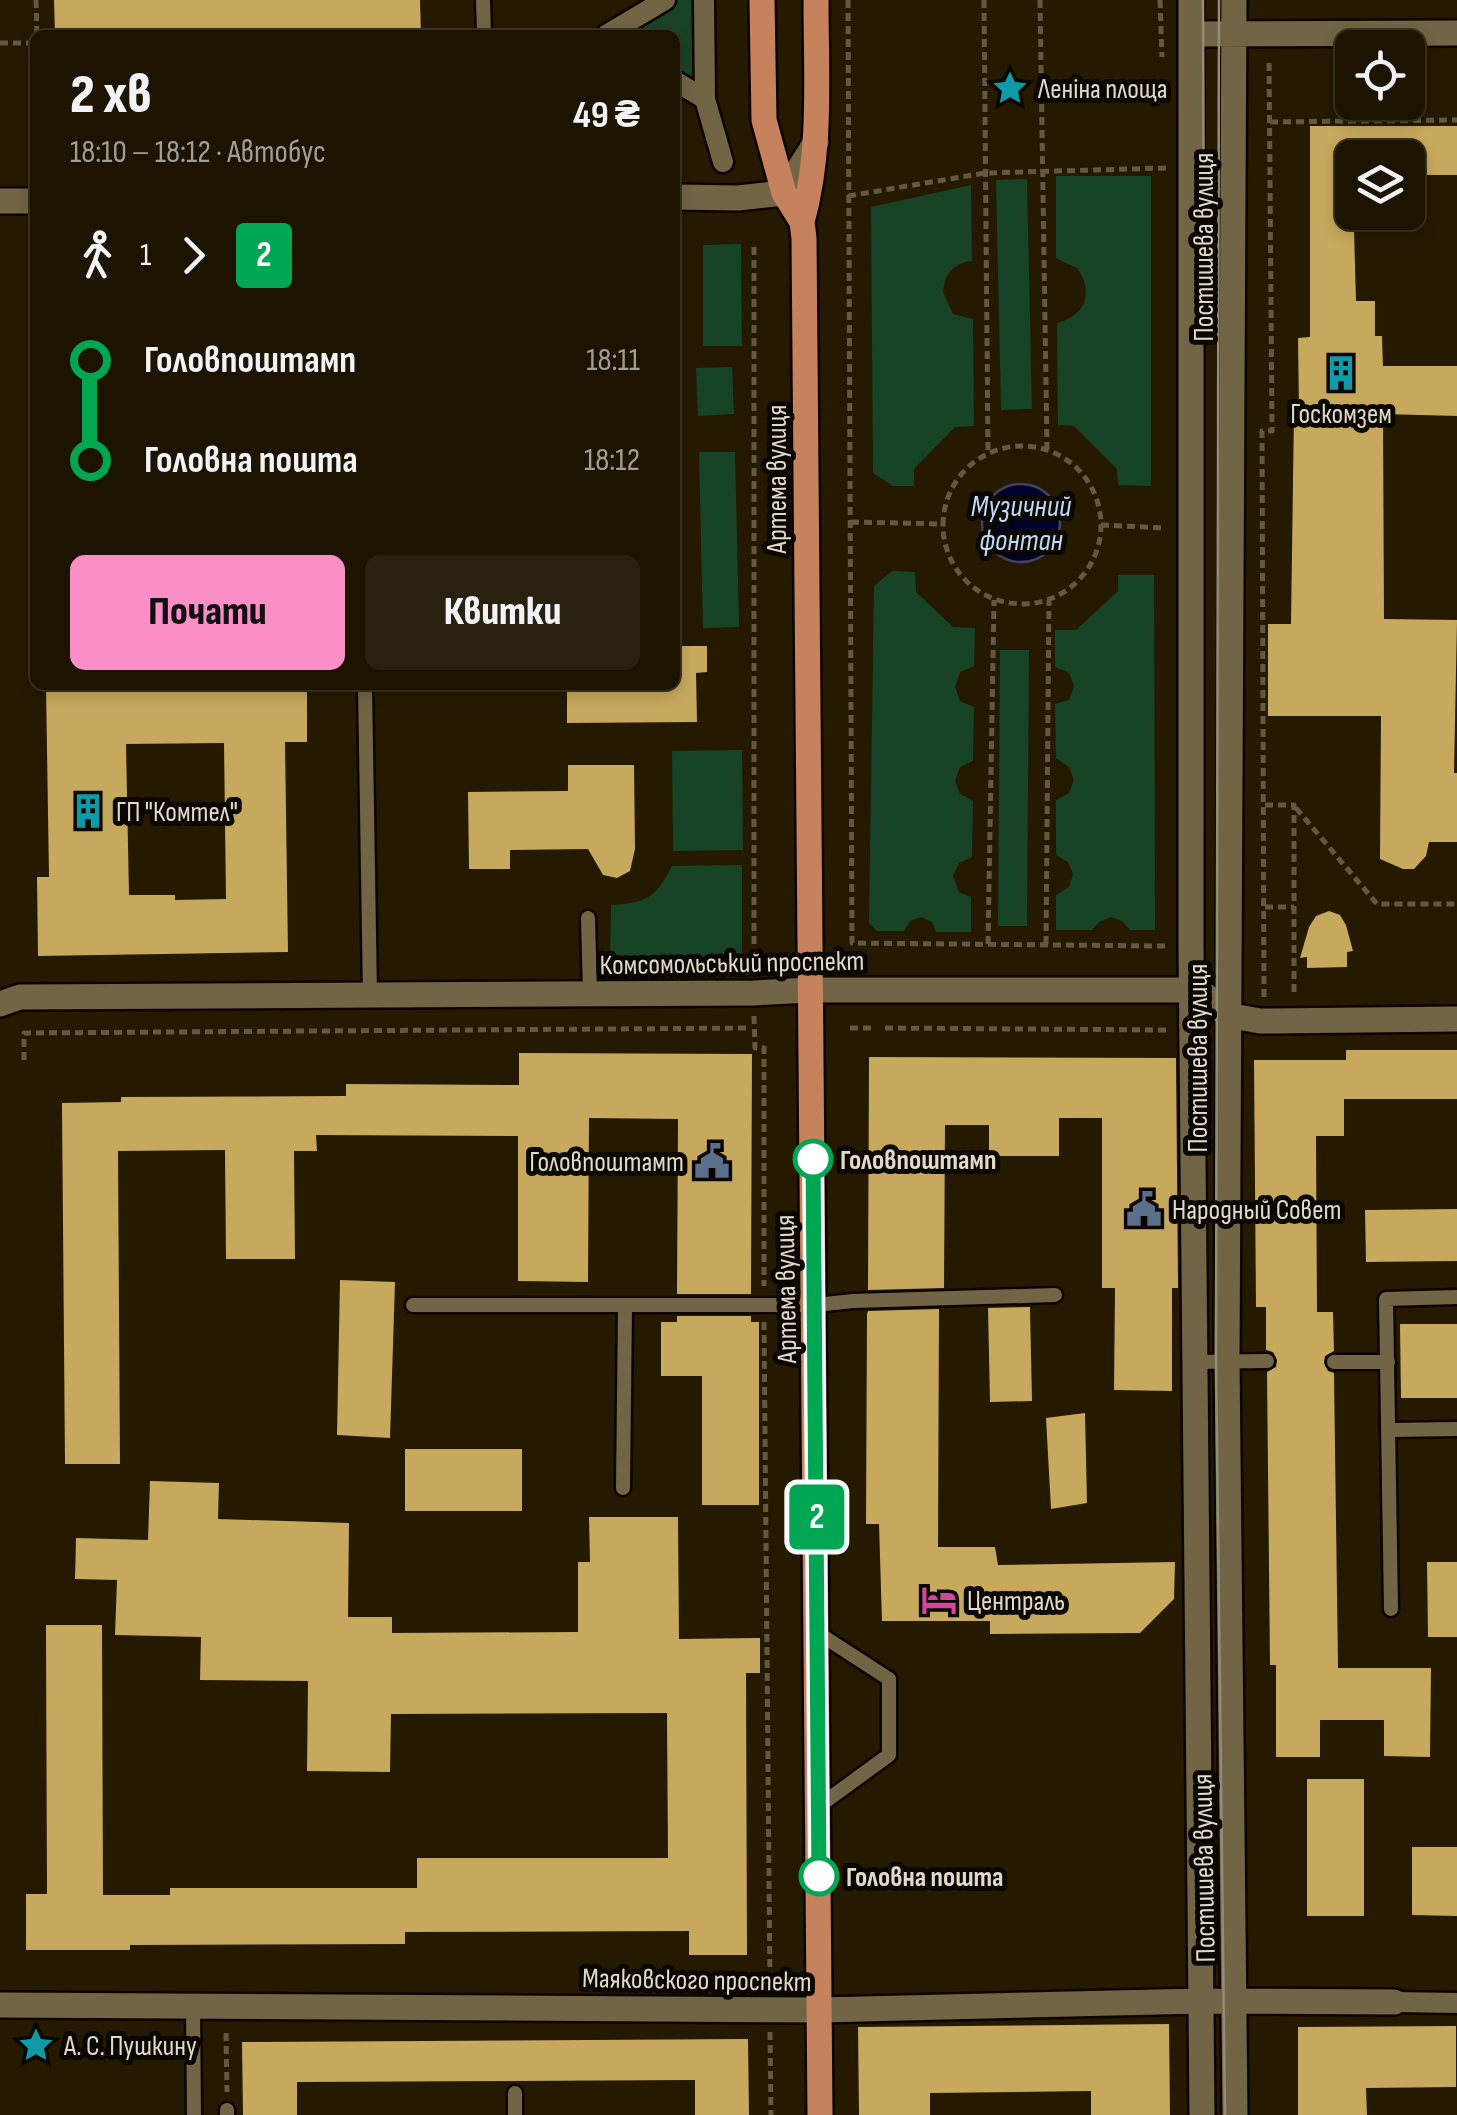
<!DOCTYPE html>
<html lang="uk">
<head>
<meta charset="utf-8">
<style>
	:root { --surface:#1c1400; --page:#29210f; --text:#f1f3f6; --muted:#a09e99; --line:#3a3322; --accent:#fa8fc7 }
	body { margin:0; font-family:"Sofia Sans Condensed",sans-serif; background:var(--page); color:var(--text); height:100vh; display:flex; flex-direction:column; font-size:38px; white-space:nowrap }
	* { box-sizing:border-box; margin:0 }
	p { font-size:32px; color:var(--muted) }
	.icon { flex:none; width:55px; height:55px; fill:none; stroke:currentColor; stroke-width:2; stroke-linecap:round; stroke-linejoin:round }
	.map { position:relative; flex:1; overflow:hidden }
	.sheet { position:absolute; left:30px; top:30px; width:650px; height:660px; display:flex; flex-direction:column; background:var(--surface); border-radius:15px; box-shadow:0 5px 15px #0003,0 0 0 2px var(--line) }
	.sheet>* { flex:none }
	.badge { padding:0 20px; border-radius:8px; font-size:35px; line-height:65px }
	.controls { position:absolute; left:1335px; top:30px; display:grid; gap:20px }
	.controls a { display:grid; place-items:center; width:90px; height:90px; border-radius:15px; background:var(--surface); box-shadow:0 5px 15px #0003,0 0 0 2px var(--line); font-size:50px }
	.map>.badge { position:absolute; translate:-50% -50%; box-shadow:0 0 0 5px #fff }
	.legs { display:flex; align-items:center; gap:15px; height:110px; padding:0 40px; font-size:32px }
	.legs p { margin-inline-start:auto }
	.headline { display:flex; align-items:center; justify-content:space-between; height:170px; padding:0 40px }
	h1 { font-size:55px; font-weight:800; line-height:75px }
	.action { display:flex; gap:20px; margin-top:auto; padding:20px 40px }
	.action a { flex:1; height:115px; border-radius:15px; background:var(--accent); color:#111; font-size:40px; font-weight:800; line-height:115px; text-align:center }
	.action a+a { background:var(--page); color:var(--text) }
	ul { padding:0 40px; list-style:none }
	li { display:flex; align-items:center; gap:35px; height:100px; font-size:38px }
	li i { display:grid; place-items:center; width:15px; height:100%; margin:0 12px; background:currentColor }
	li i::after { content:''; width:25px; height:25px; margin:-12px; border:8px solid; border-radius:50%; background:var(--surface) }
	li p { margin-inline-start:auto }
	li:first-child i { background:linear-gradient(#0000 50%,currentColor 0) }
	li:last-child i { background:linear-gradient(currentColor 50%,#0000 0) }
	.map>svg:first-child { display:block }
</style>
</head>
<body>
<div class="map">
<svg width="1457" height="2115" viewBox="0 0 1457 2115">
	<rect width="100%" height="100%" fill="#251a00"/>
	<path fill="#174426" d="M677 0H695V79L675 76V35H628L629 26Z
		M1056 176H1151V486L1118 485 1117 469 1074 426 1058 425 1057 323C1086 316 1094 291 1077 268L1056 258Z
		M1027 179 1032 409 1001 410 996 180Z
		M971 185 972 261C953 264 945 272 943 292L953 314 973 319 974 426 955 427 914 469V486H893L873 473 871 207Z
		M741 244 742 346H703V245Z
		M732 367 734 414 698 416 696 368Z
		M699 452H735L739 627 703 628Z
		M892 571 915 572 916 592 953 627 975 628 974 666 960 672 955 687 960 701 974 707 973 761 960 767 955 781 960 794 973 801 972 857 959 863 953 876 959 892 971 897V932H936L932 922 921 917 910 921 904 931H877L869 923 874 586Z
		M1118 575H1154L1155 930H1130L1122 921 1111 917 1099 922 1092 930H1056V895L1069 887 1073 874 1068 862 1056 855V800L1069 793 1074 780 1069 767 1056 758 1055 704 1069 700 1074 686 1069 673 1055 667V630H1076L1118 591Z
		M1000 650H1029L1027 926H998Z
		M742 750 743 850 673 851 672 751Z
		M742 865V957H610L611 905C647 903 656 897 672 866Z"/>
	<path fill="#00002d" stroke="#44415c" stroke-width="2.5" d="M982 523a39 39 0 1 1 78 0a39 39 0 1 1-78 0Z"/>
	<path fill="#c7a95e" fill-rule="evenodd" d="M54 0H420L421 35H55Z
		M1310 126H1457V175H1408V158H1352L1356 301H1375V336H1382L1383 366H1457V416L1383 414 1384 619 1457 620 1454 773H1457V842H1429L1426 856 1414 869H1403L1380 859 1381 716H1268V624H1291L1294 411H1299L1298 338 1310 337Z
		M675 646H707V672L696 673 697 722 567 723V685H675Z
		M46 685H307V742H285L288 952 38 956 37 877H49ZM224 743 226 899 175 900V895H129L126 744Z
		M568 765H634L635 849 630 871 617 878 603 875 588 849 510 850V869H469L468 792 568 791Z
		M1329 911 1340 915 1346 925 1353 951 1347 952V967L1307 968V957L1300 958 1309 927 1316 916Z
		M1346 1050H1457V1099H1344V1136H1316L1317 1312H1333L1334 1351 1325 1356 1324 1363 1328 1371 1334 1373 1338 1668H1431L1430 1757 1384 1756V1720H1320V1757H1276V1665H1270L1267 1372 1276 1367 1277 1360 1273 1352 1266 1350V1307H1256L1254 1060H1346Z
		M519 1053 752 1054 751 1294H677L678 1119 589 1118 588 1282 518 1281V1136L316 1135 317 1151H294L295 1259H226L225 1150 118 1151 120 1464H65L62 1103 121 1102V1097L346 1096V1084L519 1085Z
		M869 1057 1176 1058 1178 1288H1172V1391L1114 1390 1115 1288H1102V1118H1059V1156H989V1125H945L944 1288 868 1290Z
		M1457 1209V1261L1366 1262 1365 1210Z
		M340 1280 395 1282 390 1438 337 1435Z
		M1030 1307 1032 1401 990 1402 988 1308Z
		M939 1309 938 1547H995L998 1565 1175 1562 1174 1599 1140 1633 990 1634V1621H882L879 1524H866L867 1314 868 1311Z
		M677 1316H751V1322H759V1505H702V1376H661V1322H677Z
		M1400 1324H1457V1398H1401Z
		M1085 1413 1087 1503 1051 1509 1046 1418Z
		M405 1449H522V1511H405Z
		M150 1481 219 1483 218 1519 349 1523 348 1617H392V1633L578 1632V1562H590L589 1517H678L679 1639 760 1638V1673H746L747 1955H689V1931L405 1932V1944L130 1945V1950H26V1894H47L46 1625H102L103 1895H170V1888H417V1858H668L667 1713 391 1714 390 1772 307 1771 308 1681 200 1680 201 1637 115 1635 117 1580 75 1579 76 1538 148 1540Z
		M1427 1562H1457V1637H1428Z
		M1307 1779H1364V1916H1307Z
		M1412 1847H1457V1916L1412 1915Z
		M1169 2024 1170 2115H1091V2091L930 2093V2115H859L858 2027Z
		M1456 2026V2087L1366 2088 1367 2115H1298V2027Z
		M748 2039 749 2115H695V2080L297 2082V2115H243L242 2042Z"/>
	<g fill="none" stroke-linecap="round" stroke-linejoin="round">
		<defs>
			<path id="service" d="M483 0 484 35
				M365 685 370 995
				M588 918 590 994
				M413 1305H816L853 1301 1055 1295
				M1195 1362 1267 1361
				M1334 1362H1388
				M1390 1430 1457 1429
				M623 1488 625 1305
				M1391 1609 1386 1299 1457 1297
				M818 1633 889 1679V1755L819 1806
				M193 2006 194 2115
				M515 2093V2115
				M227 2110V2115"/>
			<path id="pedestrian" d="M704 0 705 99 723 162
				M606 35 665 0
				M675 81 705 99
				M1394 2002 1457 2003"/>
			<path id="minor" d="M0 1004 20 997 754 993 810 990"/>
			<path id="tertiary" d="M1191 0V946L1202 2115
				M1234 0 1227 1361 1235 2115
				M1191 34 1457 33
				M675 197 738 198 784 193 816 142
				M0 201H35
				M810 990H1191L1205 995 1227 1015 1260 1021 1457 1019
				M0 2005 820 2010 1201 2001 1394 2002"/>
			<path id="primary" d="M762 0 764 120 784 193 802 222 804 238 820 2115
				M802 222C822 150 816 75 816 0"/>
		</defs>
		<use href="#service" stroke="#0d0400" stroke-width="19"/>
		<use href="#pedestrian" stroke="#0d0400" stroke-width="25"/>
		<use href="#minor" stroke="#0d0400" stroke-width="30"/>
		<use href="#tertiary" stroke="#0d0400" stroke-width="30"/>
		<use href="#primary" stroke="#0d0400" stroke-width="30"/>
		<path stroke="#635942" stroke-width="5" stroke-dasharray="8 5" stroke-linecap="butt" d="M36 0 37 35
			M848 0 852 943 1165 946V943
			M984 0 988 453
			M1040 0 1047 449
			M1160 0 1162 57
			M0 43H35
			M1270 122 1457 120
			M848 196 985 173 1166 168
			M943 525a79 79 0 1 1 158 0a79 79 0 1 1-158 0Z
			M851 522 942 524
			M1101 525 1166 528
			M1265 805H1294V994
			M1296 808 1377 904H1457
			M1265 907H1294
			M988 944 994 600
			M1046 944 1049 600
			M754 970V246
			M1264 997 1262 431H1272L1269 58
			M754 1016 755 1048H764V1286
			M850 1028H875
			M885 1028 1166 1030
			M24 1060V1033L749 1028
			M764 1322 770 1986
			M770 2032 771 2115
			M226 2033 227 2092"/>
		<use href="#service" stroke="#726546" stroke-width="14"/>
		<use href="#pedestrian" stroke="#726546" stroke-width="20"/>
		<use href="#minor" stroke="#726546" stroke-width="25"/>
		<use href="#tertiary" stroke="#726546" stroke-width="25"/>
		<use href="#primary" stroke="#c5825d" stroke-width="25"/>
		<path stroke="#948c76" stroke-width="2.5" d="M1203 0 1204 270
			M1219 0 1216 1361 1225 2115"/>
	</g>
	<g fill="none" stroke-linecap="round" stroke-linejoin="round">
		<defs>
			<path id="line-1" d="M813 1159 819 1876"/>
		</defs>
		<use href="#line-1" stroke="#fff" stroke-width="22"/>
		<use href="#line-1" stroke="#00a651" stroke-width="15"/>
	</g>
	<defs>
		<symbol id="sight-bare" viewBox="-9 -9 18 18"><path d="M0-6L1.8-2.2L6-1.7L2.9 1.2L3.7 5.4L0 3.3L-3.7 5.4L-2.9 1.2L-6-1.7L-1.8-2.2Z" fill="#0f9aa8" stroke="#0a0600" stroke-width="2.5" paint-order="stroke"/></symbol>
		<symbol id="building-bare" viewBox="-9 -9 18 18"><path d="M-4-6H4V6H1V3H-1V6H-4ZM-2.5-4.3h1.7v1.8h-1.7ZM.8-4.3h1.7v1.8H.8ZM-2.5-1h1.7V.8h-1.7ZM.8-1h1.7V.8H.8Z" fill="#0f9aa8" stroke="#0a0600" stroke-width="2.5" paint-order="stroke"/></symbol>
		<symbol id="civic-bare" viewBox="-9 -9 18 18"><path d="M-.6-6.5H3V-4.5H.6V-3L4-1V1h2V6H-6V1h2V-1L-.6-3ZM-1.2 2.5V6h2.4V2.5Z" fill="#5c6f8a" stroke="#0a0600" stroke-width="2.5" paint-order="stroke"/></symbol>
		<symbol id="hotel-bare" viewBox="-9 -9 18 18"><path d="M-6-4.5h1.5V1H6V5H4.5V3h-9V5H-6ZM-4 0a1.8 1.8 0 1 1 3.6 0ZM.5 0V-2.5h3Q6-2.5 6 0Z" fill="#d1479c" stroke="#0a0600" stroke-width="2.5" paint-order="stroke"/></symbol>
	</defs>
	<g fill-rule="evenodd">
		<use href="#sight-bare" x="985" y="63" width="50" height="50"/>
		<use href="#building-bare" x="1316" y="348" width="50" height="50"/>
		<use href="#building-bare" x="63" y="786" width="50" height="50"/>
		<use href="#civic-bare" x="687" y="1136" width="50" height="50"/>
		<use href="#civic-bare" x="1119" y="1184" width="50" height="50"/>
		<use href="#hotel-bare" x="914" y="1575" width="50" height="50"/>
		<use href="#sight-bare" x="11" y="2020" width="50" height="50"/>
	</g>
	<g fill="#fff" stroke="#00a651" stroke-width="5">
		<circle cx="813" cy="1159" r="18"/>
		<circle cx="819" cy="1876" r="18"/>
	</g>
	<g text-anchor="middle" stroke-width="10" stroke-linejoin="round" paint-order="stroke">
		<g font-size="28" fill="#e1dac8" stroke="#0a0600" text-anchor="start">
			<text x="1038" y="98">Леніна площа</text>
			<text x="1341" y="423" text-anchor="middle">Госкомзем</text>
			<text x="116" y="821">ГП "Комтел"</text>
			<text x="684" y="1171" text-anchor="end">Головпоштамт</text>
			<text x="1172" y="1219">Народный Совет</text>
			<text x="967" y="1610">Централь</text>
			<text x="64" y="2055">А. С. Пушкину</text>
		</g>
		<g font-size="28" fill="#e1dac8" stroke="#0a0600">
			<text transform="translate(1203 247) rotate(-90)" y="10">Постишева вулиця</text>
			<text transform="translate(776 479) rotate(-90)" y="10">Артема вулиця</text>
			<text transform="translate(732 962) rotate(-1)" y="10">Комсомольський проспект</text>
			<text transform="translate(1197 1058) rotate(-90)" y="10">Постишева вулиця</text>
			<text transform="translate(785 1289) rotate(-91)" y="10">Артема вулиця</text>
			<text transform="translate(1203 1868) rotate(-91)" y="10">Постишева вулиця</text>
			<text transform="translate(697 1979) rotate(1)" y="10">Маяковского проспект</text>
		</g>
		<g font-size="28" font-weight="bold" fill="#e1dac8" stroke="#0a0600" text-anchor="start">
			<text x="840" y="1169">Головпоштамп</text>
			<text x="846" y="1886">Головна пошта</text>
		</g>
		<g font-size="30" font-style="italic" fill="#c0d9f9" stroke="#0a0600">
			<text x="1021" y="516">Музичний<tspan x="1021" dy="34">фонтан</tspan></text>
		</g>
	</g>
</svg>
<div class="controls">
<a><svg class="icon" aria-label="locate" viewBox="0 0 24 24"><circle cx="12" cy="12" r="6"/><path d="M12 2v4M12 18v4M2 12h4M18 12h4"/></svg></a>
<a><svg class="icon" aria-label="layers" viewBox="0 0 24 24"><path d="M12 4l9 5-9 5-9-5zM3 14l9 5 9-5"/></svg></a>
</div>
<b class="badge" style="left:817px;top:1517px;background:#00a651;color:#fff">2</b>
<section class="sheet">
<div class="headline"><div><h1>2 хв</h1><p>18:10 – 18:12 · Автобус</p></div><b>49 ₴</b></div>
<div class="legs"><svg class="icon" aria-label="walk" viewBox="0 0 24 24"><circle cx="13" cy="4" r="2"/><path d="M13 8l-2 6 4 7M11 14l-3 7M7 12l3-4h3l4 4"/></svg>1<svg class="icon" aria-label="forward" viewBox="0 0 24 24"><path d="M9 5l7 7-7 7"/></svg><b class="badge" style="background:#00a651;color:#fff">2</b></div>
<ul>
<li><i style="color:#00a651"></i><b>Головпоштамп</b><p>18:11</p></li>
<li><i style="color:#00a651"></i><b>Головна пошта</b><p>18:12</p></li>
</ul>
<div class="action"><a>Почати</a><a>Квитки</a></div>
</section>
</div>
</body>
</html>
